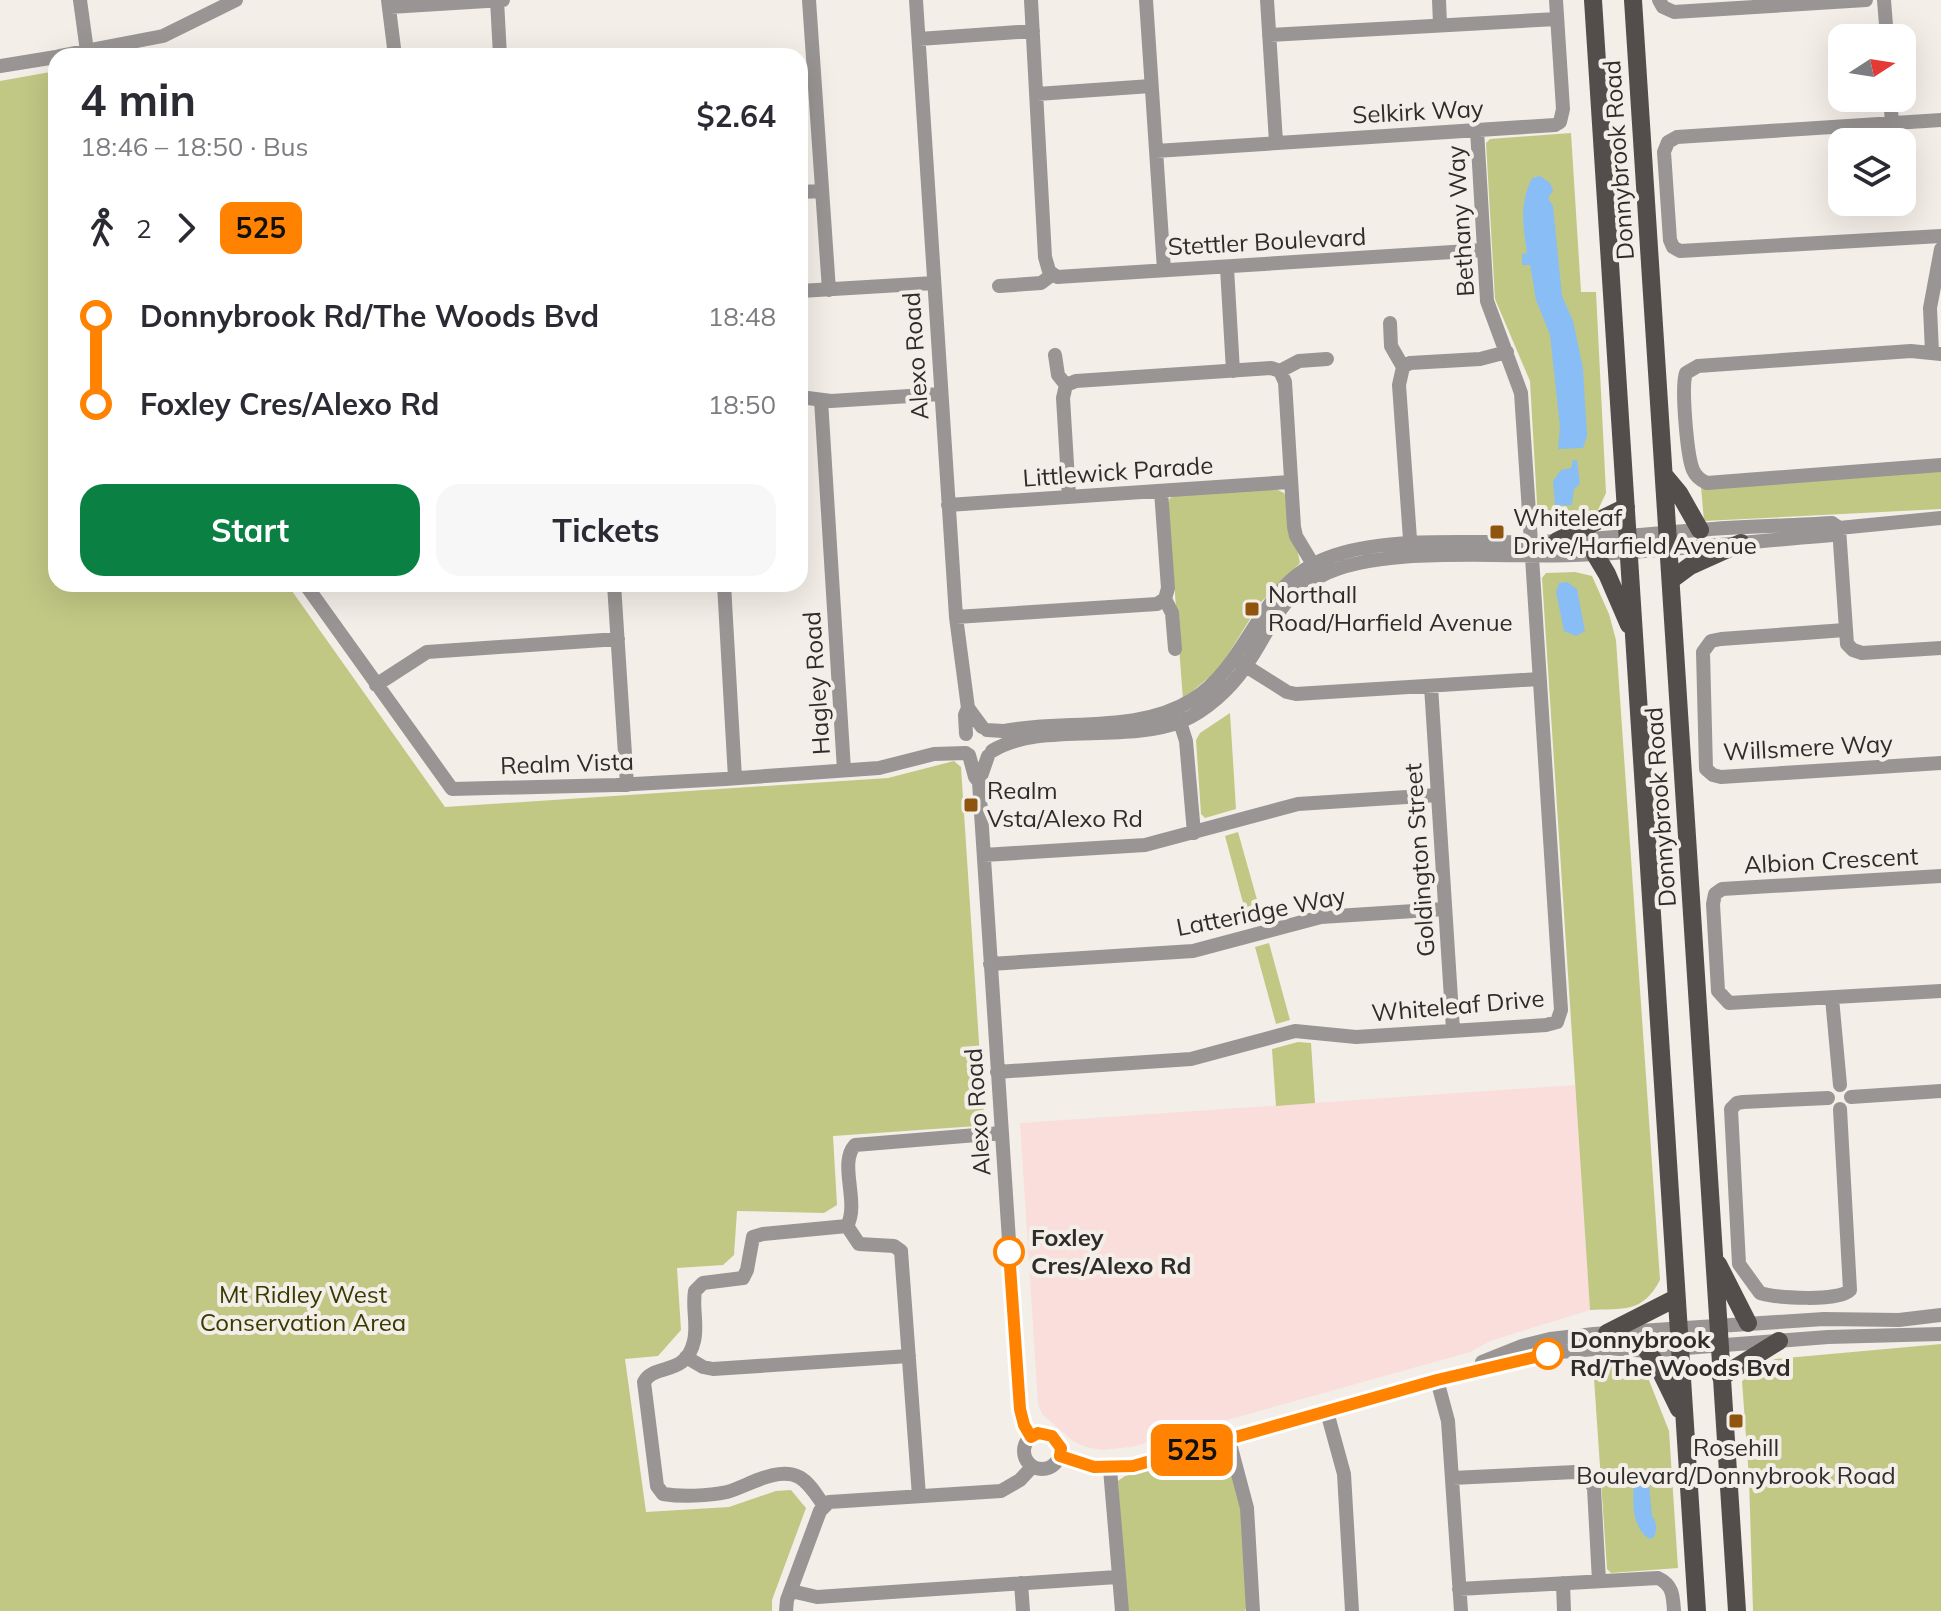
<!DOCTYPE html>
<html lang="en">
<head>
<meta charset="utf-8">
<style>
	:root { --surface:#fff; --page:#f7f7f7; --text:#2b2b33; --muted:#7c7c81; --accent:#0b8043 }
	body { margin:0; font-family:Mulish,sans-serif; background:var(--page); color:var(--text); height:100vh; display:flex; flex-direction:column; font-size:30px; white-space:nowrap }
	* { box-sizing:border-box; margin:0 }
	p { font-size:26px; color:var(--muted) }
	.icon { flex:none; width:44px; height:44px; fill:none; stroke:currentColor; stroke-width:2; stroke-linecap:round; stroke-linejoin:round }
	.map { position:relative; flex:1; overflow:hidden }
	.details { position:absolute; left:48px; top:48px; width:760px; height:544px; display:flex; flex-direction:column; background:var(--surface); border-radius:24px; box-shadow:0 8px 32px #0002 }
	.details>* { flex:none }
	.badge { padding:0 16px; border-radius:12px; font-size:28px; line-height:52px }
	.needle { width:52px; rotate:78deg }
	.tools { position:absolute; left:1828px; top:24px; display:grid; gap:16px }
	.tools a { display:grid; place-items:center; width:88px; height:88px; border-radius:16px; background:var(--surface); box-shadow:0 8px 32px #0002; font-size:40px }
	.map>.badge { position:absolute; translate:-50% -50%; box-shadow:0 0 0 4px #fff }
	.legs { display:flex; align-items:center; gap:12px; height:88px; padding:0 32px; font-size:26px }
	.legs p { margin-inline-start:auto }
	.head { display:flex; align-items:center; justify-content:space-between; height:136px; padding:0 32px }
	h1 { font-size:44px; font-weight:700; line-height:60px }
	.primary-button { display:flex; gap:16px; margin-top:auto; padding:16px 32px }
	.primary-button a { flex:1; height:92px; border-radius:24px; background:var(--accent); color:#fff; font-size:32px; font-weight:700; line-height:92px; text-align:center }
	.primary-button a+a { background:var(--page); color:var(--text) }
	ul { padding:0 32px; list-style:none }
	li { display:flex; align-items:center; gap:28px; height:88px; font-size:30px }
	li i { display:grid; place-items:center; width:12px; height:100%; margin:0 10px; background:currentColor }
	li i::after { content:''; width:20px; height:20px; margin:-10px; border:6px solid; border-radius:50%; background:var(--surface) }
	li p { margin-inline-start:auto }
	li:first-child i { background:linear-gradient(#0000 50%,currentColor 0) }
	li:last-child i { background:linear-gradient(currentColor 50%,#0000 0) }
	.map>svg:first-child { display:block }
</style>
</head>
<body>
<div class="map">
<svg width="1941" height="1611" viewBox="0 0 1941 1611">
	<rect width="100%" height="100%" fill="#f4eee8"/>
	<path fill="#f9dedc" d="M1575 1085 1590 1310 1490 1341 1470 1352 1131 1447 1102 1450 1085 1447 1073 1441 1042 1414 1038 1404 1020 1123Z"/>
	<path fill="#c1c884" d="M56 71V584H287L445 807 888 778 954 761 961 767 984 1119 977 1126 833 1136 837 1205 824 1213 737 1211 734 1255 723 1265 677 1268 681 1330 658 1356 625 1359 646 1512 729 1507 776 1491 791 1490 806 1508 772 1600V1611H0V81Z
		M1571 133 1581 292H1596L1606 493 1597 512C1578 513 1557 532 1538 521L1530 381 1495 299 1486 143 1490 139Z
		M1941 469V509L1704 521 1701 487Z
		M1276 489 1284 493 1287 499 1300 563 1260 603 1219 669 1183 699 1168 503 1170 498 1177 495Z
		M1575 572 1592 576 1609 614 1616 640 1660 1280C1642 1314 1623 1308 1590 1310L1542 578 1546 573Z
		M1230 713 1236 809 1205 818 1201 814 1196 740 1200 733Z
		M1238 832 1263 921 1249 925 1225 836Z
		M1269 943 1290 1020 1276 1024 1255 947Z
		M1298 1042 1311 1043 1315 1103 1276 1106 1272 1049Z
		M1941 1344V1611H1753L1749 1478 1742 1381 1775 1359Z
		M1627 1362 1643 1365 1669 1431 1678 1568 1611 1573 1607 1569 1593 1364Z
		M1217 1452 1229 1460 1241 1503 1247 1606 1245 1611H1127L1118 1481 1125 1476Z"/>
	<path fill="#88bef5" d="M1540 176 1550 183 1553 191 1548 198 1553 206 1562 296 1573 321 1583 368 1587 436 1583 448 1558 449 1560 427 1550 335 1536 300 1530 265H1522V254L1527 253C1523 225 1519 204 1532 178Z
		M1573 460H1577L1580 484 1574 489 1572 505 1555 506 1553 481 1561 470 1571 468Z
		M1567 582 1577 589 1585 631 1576 636 1564 631 1556 592 1559 583Z
		M1639 1468 1644 1471 1649 1484 1652 1516C1657 1522 1657 1530 1654 1537L1649 1539C1629 1525 1633 1494 1635 1472Z"/>
	<g fill="none" stroke-linecap="round" stroke-linejoin="round">
		<path stroke="#999594" stroke-width="14" d="M80 0 87 51
			M388 0 395 56
			M497 0 500 56
			M809 0 829 290
			M916 0 956 617 968 708 965 715 966 734
			M1031 0 1045 257 1049 271 1057 277 1484 250
			M1146 0 1164 270
			M1267 0 1276 142
			M1439 0 1440 24
			M1659 0 1663 7 1674 12 1866 0
			M1884 0 1887 38
			M390 7 503 0
			M1269 35 1557 19
			M919 39 1033 31
			M59 56 163 36 236 0
			M0 66 56 57
			M1037 94 1151 86
			M1890 98 1892 122
			M1941 120 1677 137 1668 142 1664 152 1670 240 1673 247 1680 251 1941 236
			M1477 130 1487 301 1521 393 1531 542
			M1156 151 1555 125 1560 122 1563 109 1556 0
			M800 192 822 191
			M1227 268 1233 371
			M999 286 1041 283 1053 274
			M800 291 934 283
			M1390 323 1391 346 1403 367 1399 385 1411 553
			M1932 352 1930 308 1941 249
			M1941 354 1911 351 1698 366 1686 373C1681 386 1687 456 1693 470 1696 477 1700 480 1707 483L1941 465
			M1055 355 1058 375 1066 385
			M1403 367 1410 363 1480 359 1507 352
			M1280 371 1285 382 1294 527 1296 536 1317 571
			M1066 385 1076 381 1271 368 1280 371 1299 361 1327 359
			M1066 385 1063 398 1069 497
			M800 397 831 401 941 394
			M821 400 844 770
			M1161 491 1168 588 1165 599 1172 613 1175 649
			M948 505 1290 482
			M1839 528 1847 644 1853 650 1862 653 1941 648
			M305 584 452 789 616 785 725 779 879 768 934 754 966 753
			M614 584 627 785
			M724 584 735 778
			M956 617 1157 604 1165 599
			M1845 630 1721 639 1711 641 1703 652 1706 769 1713 775 1721 777 1941 763
			M1241 663 1287 692 1296 694 1539 679
			M376 685 427 652 618 639
			M1431 686 1453 1030
			M968 708 982 727
			M1180 722 1186 741 1194 833
			M987 730 1003 731C1064 719 1137 734 1192 700 1251 663 1257 585 1327 558 1385 535 1473 544 1536 542 1591 540 1645 534 1699 530 1743 526 1788 526 1832 523L1839 528 1941 518
			M992 751C1039 721 1126 744 1182 721 1206 711 1230 689 1245 667 1272 629 1275 600 1321 576 1379 545 1504 558 1573 555 1659 552 1746 542 1832 535L1839 528
			M969 755 975 777 979 782 1020 1409 1024 1425 1031 1437
			M979 782 988 756
			M984 855 1145 845 1298 804 1438 795
			M1941 876 1722 889 1715 894 1713 904 1718 991 1729 1003 1941 991
			M990 964 1193 951 1321 917 1445 909
			M1832 998 1840 1085
			M997 1072 1191 1059 1295 1031 1356 1037 1546 1025 1557 1022 1561 1010 1532 557
			M1851 1097 1941 1091
			M1828 1098 1743 1102 1737 1103 1731 1109 1739 1264 1760 1293C1777 1298 1839 1302 1850 1290L1840 1109
			M847 1226 859 1244 894 1246 901 1251 919 1496
			M686 1357 703 1367 713 1369 909 1356
			M1482 1362 1522 1346 1550 1339 1594 1334 1824 1319 1899 1320 1941 1315
			M1437 1380 1448 1421 1461 1611
			M1327 1412 1344 1474 1352 1611
			M1024 1451a18 18 0 1 1 36 0a18 18 0 1 1-36 0Z
			M1229 1440 1247 1508 1253 1611
			M1060 1456 1094 1467 1133 1466 1437 1380 1559 1352 1607 1348 1647 1351 1828 1337 1941 1334
			M1110 1469 1122 1611
			M1452 1478 1575 1472 1587 1476 1594 1488 1599 1581
			M824 1506C817 1496 810 1483 799 1477 777 1466 748 1486 727 1492 708 1496 682 1497 663 1494L657 1486 644 1382C654 1363 686 1377 694 1341 698 1325 692 1307 695 1291L703 1283 743 1278 747 1270 753 1237 763 1234 847 1226C860 1203 838 1163 855 1145L1001 1133
			M1021 1583 1023 1611
			M1563 1583 1564 1611
			M1459 1589 1658 1578C1673 1585 1673 1596 1674 1611
			M791 1591 817 1597 1117 1577
			M786 1611 787 1600 820 1511 829 1502 1001 1491 1020 1480 1032 1467"/>
		<path stroke="#534d4c" stroke-width="18" d="M1593 0 1697 1611
			M1633 0 1737 1611
			M1664 475 1679 493 1700 530
			M1557 541 1626 507
			M1595 554 1607 574 1629 625
			M1671 580 1690 566 1741 543
			M1718 1264 1748 1323
			M1607 1333 1676 1298
			M1647 1351 1658 1366 1679 1409
			M1721 1377 1779 1341"/>
	</g>
	<g fill="none" stroke-linecap="round" stroke-linejoin="round">
		<defs>
			<path id="line-1" d="M1009 1252 1020 1409 1024 1425 1031 1437 1038 1433 1052 1436 1061 1448 1060 1456 1094 1467 1133 1466 1437 1380 1548 1354"/>
		</defs>
		<use href="#line-1" stroke="#fff" stroke-width="18"/>
		<use href="#line-1" stroke="#ff8200" stroke-width="12"/>
	</g>
	<g fill="#8f550f" stroke="#f4eee8" stroke-width="3">
		<rect x="1489" y="524" width="16" height="16" rx="4"/>
		<rect x="1244" y="601" width="16" height="16" rx="4"/>
		<rect x="963" y="797" width="16" height="16" rx="4"/>
		<rect x="1728" y="1413" width="16" height="16" rx="4"/>
	</g>
	<g fill="#fff" stroke="#ff8200" stroke-width="4">
		<circle cx="1009" cy="1252" r="14"/>
		<circle cx="1548" cy="1354" r="14"/>
	</g>
	<g text-anchor="middle" stroke-width="8" stroke-linejoin="round" paint-order="stroke">
		<g font-size="24" fill="#2f2d2b" stroke="#f4eee8">
			<text transform="translate(1418 112) rotate(-3)" y="8">Selkirk Way</text>
			<text transform="translate(1619 160) rotate(-94)" y="8">Donnybrook Road</text>
			<text transform="translate(1461 221) rotate(-94)" y="8">Bethany Way</text>
			<text transform="translate(1267 242) rotate(-3)" y="8">Stettler Boulevard</text>
			<text transform="translate(916 356) rotate(-94)" y="8">Alexo Road</text>
			<text transform="translate(1118 472) rotate(-4)" y="8">Littlewick Parade</text>
			<text transform="translate(817 683) rotate(-94)" y="8">Hagley Road</text>
			<text transform="translate(1808 748) rotate(-3)" y="8">Willsmere Way</text>
			<text transform="translate(567 764) rotate(-2)" y="8">Realm Vista</text>
			<text transform="translate(1661 807) rotate(-94)" y="8">Donnybrook Road</text>
			<text transform="translate(1420 860) rotate(-94)" y="8">Goldington Street</text>
			<text transform="translate(1831 861) rotate(-3)" y="8">Albion Crescent</text>
			<text transform="translate(1261 912) rotate(-11)" y="8">Latteridge Way</text>
			<text transform="translate(1458 1006) rotate(-5)" y="8">Whiteleaf Drive</text>
			<text transform="translate(978 1112) rotate(-94)" y="8">Alexo Road</text>
		</g>
		<g font-size="24" fill="#2f2d2b" stroke="#f4eee8" text-anchor="start">
			<text x="1513" y="526">Whiteleaf<tspan x="1513" dy="28">Drive/Harfield Avenue</tspan></text>
			<text x="1268" y="603">Northall<tspan x="1268" dy="28">Road/Harfield Avenue</tspan></text>
			<text x="987" y="799">Realm<tspan x="987" dy="28">Vsta/Alexo Rd</tspan></text>
			<text x="1736" y="1456" text-anchor="middle">Rosehill<tspan x="1736" dy="28">Boulevard/Donnybrook Road</tspan></text>
		</g>
		<g font-size="24" font-weight="bold" fill="#2f2d2b" stroke="#f4eee8" text-anchor="start">
			<text x="1031" y="1246">Foxley<tspan x="1031" dy="28">Cres/Alexo Rd</tspan></text>
			<text x="1570" y="1348">Donnybrook<tspan x="1570" dy="28">Rd/The Woods Bvd</tspan></text>
		</g>
		<g font-size="24" fill="#383b00" stroke="#f4eee8">
			<text x="303" y="1303">Mt Ridley West<tspan x="303" dy="28">Conservation Area</tspan></text>
		</g>
	</g>
</svg>
<div class="tools">
<a><svg class="needle" viewBox="-14 -14 28 28"><path d="M0-13l5 13h-10z" fill="#e53935"/><path d="M0 13l5-13h-10z" fill="#7c7c81"/></svg></a>
<a><svg class="icon" aria-label="layers" viewBox="0 0 24 24"><path d="M12 4l9 5-9 5-9-5zM3 14l9 5 9-5"/></svg></a>
</div>
<b class="badge" style="left:1192px;top:1450px;background:#ff8200;color:#111">525</b>
<section class="details">
<div class="head"><div><h1>4 min</h1><p>18:46 – 18:50 · Bus</p></div><b>$2.64</b></div>
<div class="legs"><svg class="icon" aria-label="walk" viewBox="0 0 24 24"><circle cx="13" cy="4" r="2"/><path d="M13 8l-2 6 4 7M11 14l-3 7M7 12l3-4h3l4 4"/></svg>2<svg class="icon" aria-label="forward" viewBox="0 0 24 24"><path d="M9 5l7 7-7 7"/></svg><b class="badge" style="background:#ff8200;color:#111">525</b></div>
<ul>
<li><i style="color:#ff8200"></i><b>Donnybrook Rd/The Woods Bvd</b><p>18:48</p></li>
<li><i style="color:#ff8200"></i><b>Foxley Cres/Alexo Rd</b><p>18:50</p></li>
</ul>
<div class="primary-button"><a>Start</a><a>Tickets</a></div>
</section>
</div>
</body>
</html>
